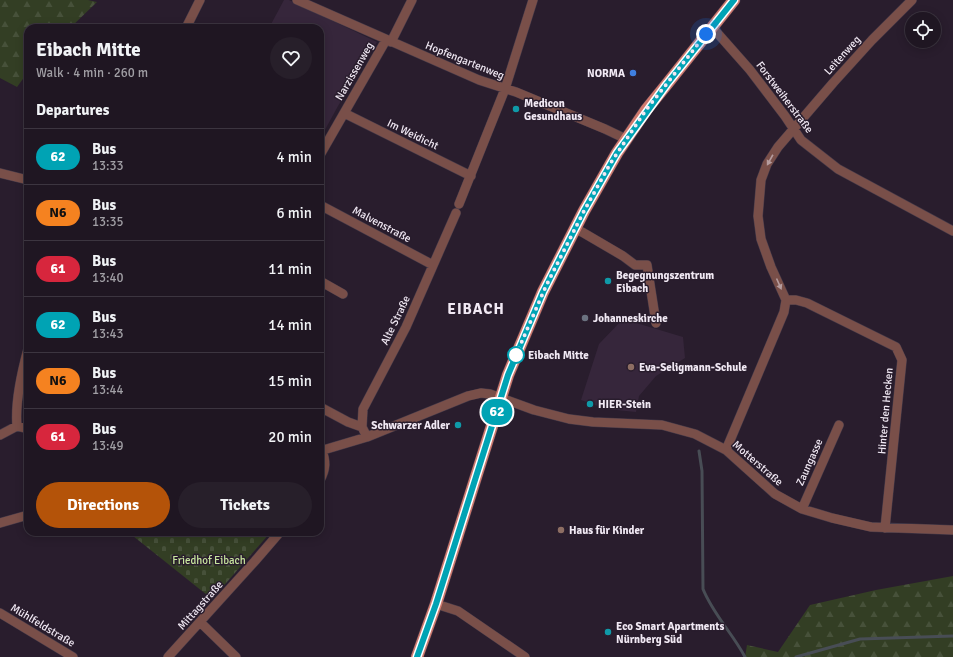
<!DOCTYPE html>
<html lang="en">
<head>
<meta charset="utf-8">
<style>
	:root { --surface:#1f1622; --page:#271f2a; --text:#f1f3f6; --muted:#a19fa5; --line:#3c3540; --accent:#b45309 }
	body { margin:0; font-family:Signika,sans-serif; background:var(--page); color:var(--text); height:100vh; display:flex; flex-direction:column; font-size:15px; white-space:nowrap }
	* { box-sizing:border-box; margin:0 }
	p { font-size:13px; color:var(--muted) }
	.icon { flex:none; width:22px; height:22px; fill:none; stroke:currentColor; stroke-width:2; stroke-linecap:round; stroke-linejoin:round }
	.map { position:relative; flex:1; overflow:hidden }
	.drawer { position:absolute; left:24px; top:24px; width:300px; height:512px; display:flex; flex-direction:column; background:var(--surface); border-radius:12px; box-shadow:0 2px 10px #0003,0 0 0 1px var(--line) }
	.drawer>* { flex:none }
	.badge { padding:0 8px; border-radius:13px; font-size:14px; line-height:26px }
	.tools { position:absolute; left:905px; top:12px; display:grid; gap:8px }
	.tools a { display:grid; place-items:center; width:36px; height:36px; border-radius:50%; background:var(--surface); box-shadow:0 2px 10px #0003,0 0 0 1px var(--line); font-size:20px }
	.you { position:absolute; width:20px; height:20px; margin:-10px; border:3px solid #fff; border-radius:50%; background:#1a73e8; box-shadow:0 0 0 6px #1a73e833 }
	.map>.badge { position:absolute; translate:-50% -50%; box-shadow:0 0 0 2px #fff }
	h2 { padding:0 12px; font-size:15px; line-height:36px }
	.round { display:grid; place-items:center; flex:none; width:42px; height:42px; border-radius:21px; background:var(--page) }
	.overview { display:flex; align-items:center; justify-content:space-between; height:68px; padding:0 12px }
	h1 { font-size:19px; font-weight:700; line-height:30px }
	.primary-button { display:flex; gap:8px; margin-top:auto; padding:8px 12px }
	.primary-button a { flex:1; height:46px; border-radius:24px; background:var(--accent); color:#fff; font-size:16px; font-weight:700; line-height:46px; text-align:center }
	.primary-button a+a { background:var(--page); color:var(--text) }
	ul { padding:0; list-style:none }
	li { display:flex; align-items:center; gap:12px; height:56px; padding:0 12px; border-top:1px solid var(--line) }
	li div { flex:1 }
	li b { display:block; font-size:15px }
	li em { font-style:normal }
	li .badge { min-width:44px; font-weight:700; text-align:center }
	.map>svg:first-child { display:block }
</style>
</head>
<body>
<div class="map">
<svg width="953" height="657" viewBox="0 0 953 657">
	<defs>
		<pattern id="forest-firs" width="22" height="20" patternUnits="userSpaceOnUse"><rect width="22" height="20" fill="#333e24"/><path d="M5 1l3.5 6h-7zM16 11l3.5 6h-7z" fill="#47513a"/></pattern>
		<pattern id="cemetery-stones" width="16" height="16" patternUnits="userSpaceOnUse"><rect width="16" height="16" fill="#333e24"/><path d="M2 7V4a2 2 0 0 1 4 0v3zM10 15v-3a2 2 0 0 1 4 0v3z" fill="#47513a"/></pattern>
	</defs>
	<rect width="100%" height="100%" fill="#291d2d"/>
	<path fill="#36263b" d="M284 0H289L377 42 338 106 320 139V28H269Z
		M623 319 683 337 685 358 656 376 639 396 636 412 606 409 581 400 599 344Z"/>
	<path fill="url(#forest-firs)" d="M0 0H88L97 2 70 28H28V72L17 87 0 78Z
		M953 576V657H745L747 645 778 652 810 605 876 590Z"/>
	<path fill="url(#cemetery-stones)" d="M128 532H268L270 533 212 599Z"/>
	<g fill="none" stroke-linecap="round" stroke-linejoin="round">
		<path stroke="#484d55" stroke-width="3" d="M699 451 702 471 703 589C713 614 733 634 745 657
			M796 657 860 639 953 636"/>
		<defs>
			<path id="street" d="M297 0 479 80 516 92 605 129 626 139
				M712 27 750 70 785 116 801 140 838 169 953 231
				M186 28 200 0
				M391 42 412 0
				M344 113 471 176
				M320 155 386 40
				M0 173 28 180
				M459 204 505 89 533 0
				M320 205 433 265
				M574 229 582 232 623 256 635 265H647L656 323
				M320 281 343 294
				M786 300H796L807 303 896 347 902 360 885 528
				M320 407 348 422 362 427
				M17 426C15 404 22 371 28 349
				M0 435 17 426 28 429
				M367 437 362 427 363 409 406 327 456 213
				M726 450 784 312 786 300 771 267 761 239 758 216 761 180 767 164 778 147 833 83 872 40 912 0
				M320 451 367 437 468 396 481 393 490 394 534 410 569 419 593 422 662 425 695 434 726 450 775 494 802 509 832 518 871 527 953 530
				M320 480C326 469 326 462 322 450
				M802 509 839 425
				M0 523 28 515
				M436 604 458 611 525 657
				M0 613 73 657
				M200 622 236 657
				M168 657 255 561 280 532"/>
			<path id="primary" d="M417 657 436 604 508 375 543 292 584 211 617 153 646 110 667 84 734 0"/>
		</defs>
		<use href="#street" stroke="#453a49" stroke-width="10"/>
		<use href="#primary" stroke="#453a49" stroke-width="13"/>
		<use href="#street" stroke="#794f49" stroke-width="9"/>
		<use href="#primary" stroke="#cf796e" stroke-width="12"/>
	</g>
	<defs><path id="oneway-solid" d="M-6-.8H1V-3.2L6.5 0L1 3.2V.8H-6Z"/></defs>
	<g fill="#b59c9e">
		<use href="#oneway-solid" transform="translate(770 160) rotate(119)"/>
		<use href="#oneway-solid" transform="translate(779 284) rotate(66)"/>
	</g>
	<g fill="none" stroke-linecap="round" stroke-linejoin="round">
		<defs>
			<path id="line" d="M417 657 436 604 508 375 543 292 584 211 617 153 667 84 734 0"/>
		</defs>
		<use href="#line" stroke="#fff" stroke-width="9"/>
		<use href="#line" stroke="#00a3b4" stroke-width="6"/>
		<path stroke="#f1e9f4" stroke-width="4" stroke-dasharray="0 7.2" d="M516 355 546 286 584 211 610 164 646 110 706 34"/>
	</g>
	<circle fill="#3f7fe0" stroke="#291d2d" stroke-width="1.5" cx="633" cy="73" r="4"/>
	<g fill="#0f9aa8" stroke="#291d2d" stroke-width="1.5">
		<circle cx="516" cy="109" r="4"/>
		<circle cx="608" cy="281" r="4"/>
		<circle cx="590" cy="404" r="4"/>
		<circle cx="458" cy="425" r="4"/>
		<circle cx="608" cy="632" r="4"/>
	</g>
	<circle fill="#6b7280" stroke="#291d2d" stroke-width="1.5" cx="585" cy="318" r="4"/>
	<circle fill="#fff" stroke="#00a3b4" stroke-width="2" cx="516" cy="355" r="8"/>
	<g fill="#8d6e63" stroke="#291d2d" stroke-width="1.5">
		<circle cx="631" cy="367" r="4"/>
		<circle cx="561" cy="530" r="4"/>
	</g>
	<g text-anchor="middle" stroke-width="3" stroke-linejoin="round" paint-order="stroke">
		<g font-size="11" fill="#f1e9f4" stroke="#291d2d">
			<text transform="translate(842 55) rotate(-48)" y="4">Leitenweg</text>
			<text transform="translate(465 60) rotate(22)" y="4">Hopfengartenweg</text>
			<text transform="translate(354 71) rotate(-60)" y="4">Narzissenweg</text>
			<text transform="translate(785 97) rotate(53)" y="4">Forstweiherstraße</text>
			<text transform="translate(413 134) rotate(26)" y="4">Im Weidicht</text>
			<text transform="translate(382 224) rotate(28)" y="4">Malvenstraße</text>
			<text transform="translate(395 320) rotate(-64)" y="4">Alte Straße</text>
			<text transform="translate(885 411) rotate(-85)" y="4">Hinter den Hecken</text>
			<text transform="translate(809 462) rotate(-66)" y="4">Zaungasse</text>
			<text transform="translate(758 463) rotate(41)" y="4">Motterstraße</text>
			<text transform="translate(200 605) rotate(-48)" y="4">Mittagstraße</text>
			<text transform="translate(43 625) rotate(31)" y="4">Mühlfeldstraße</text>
		</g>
		<g font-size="11" font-weight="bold" fill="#f1e9f4" stroke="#291d2d" text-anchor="start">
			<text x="625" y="77" text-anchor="end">NORMA</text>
			<text x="524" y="107">Medicon<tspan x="524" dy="13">Gesundhaus</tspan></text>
			<text x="616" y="279">Begegnungszentrum<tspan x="616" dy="13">Eibach</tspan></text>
			<text x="593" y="322">Johanneskirche</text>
			<text x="639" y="371">Eva-Seligmann-Schule</text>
			<text x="598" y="408">HIER-Stein</text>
			<text x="450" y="429" text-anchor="end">Schwarzer Adler</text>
			<text x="569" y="534">Haus für Kinder</text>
			<text x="616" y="630">Eco Smart Apartments<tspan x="616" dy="13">Nürnberg Süd</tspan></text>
		</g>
		<g font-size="11" font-weight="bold" fill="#f1e9f4" stroke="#291d2d" text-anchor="start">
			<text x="528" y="359">Eibach Mitte</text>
		</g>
		<g font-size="11" fill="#c8e69e" stroke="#291d2d">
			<text x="209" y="564">Friedhof Eibach</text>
		</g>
		<g font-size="15" font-weight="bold" letter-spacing="1" fill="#f1e9f4" stroke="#291d2d">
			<text x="476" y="314">EIBACH</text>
		</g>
	</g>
</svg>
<div class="tools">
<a><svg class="icon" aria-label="locate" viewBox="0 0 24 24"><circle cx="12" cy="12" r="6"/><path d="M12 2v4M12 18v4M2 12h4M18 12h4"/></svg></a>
</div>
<div class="you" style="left:706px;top:34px"></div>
<b class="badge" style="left:497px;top:412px;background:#00a3b4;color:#fff">62</b>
<section class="drawer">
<div class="overview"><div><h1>Eibach Mitte</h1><p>Walk · 4 min · 260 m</p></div><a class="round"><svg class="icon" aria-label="heart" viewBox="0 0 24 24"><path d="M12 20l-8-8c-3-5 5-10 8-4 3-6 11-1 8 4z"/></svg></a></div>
<h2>Departures</h2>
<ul>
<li><span class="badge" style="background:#00a3b4;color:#fff">62</span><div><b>Bus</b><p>13:33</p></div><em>4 min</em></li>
<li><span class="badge" style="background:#f58220;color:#111">N6</span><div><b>Bus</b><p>13:35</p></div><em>6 min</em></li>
<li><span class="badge" style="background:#d7263d;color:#fff">61</span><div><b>Bus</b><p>13:40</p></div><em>11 min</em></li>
<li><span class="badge" style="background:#00a3b4;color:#fff">62</span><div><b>Bus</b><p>13:43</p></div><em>14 min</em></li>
<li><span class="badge" style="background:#f58220;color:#111">N6</span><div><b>Bus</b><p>13:44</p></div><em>15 min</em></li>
<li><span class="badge" style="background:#d7263d;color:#fff">61</span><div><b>Bus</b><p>13:49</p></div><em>20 min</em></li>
</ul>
<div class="primary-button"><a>Directions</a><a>Tickets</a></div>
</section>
</div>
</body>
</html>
